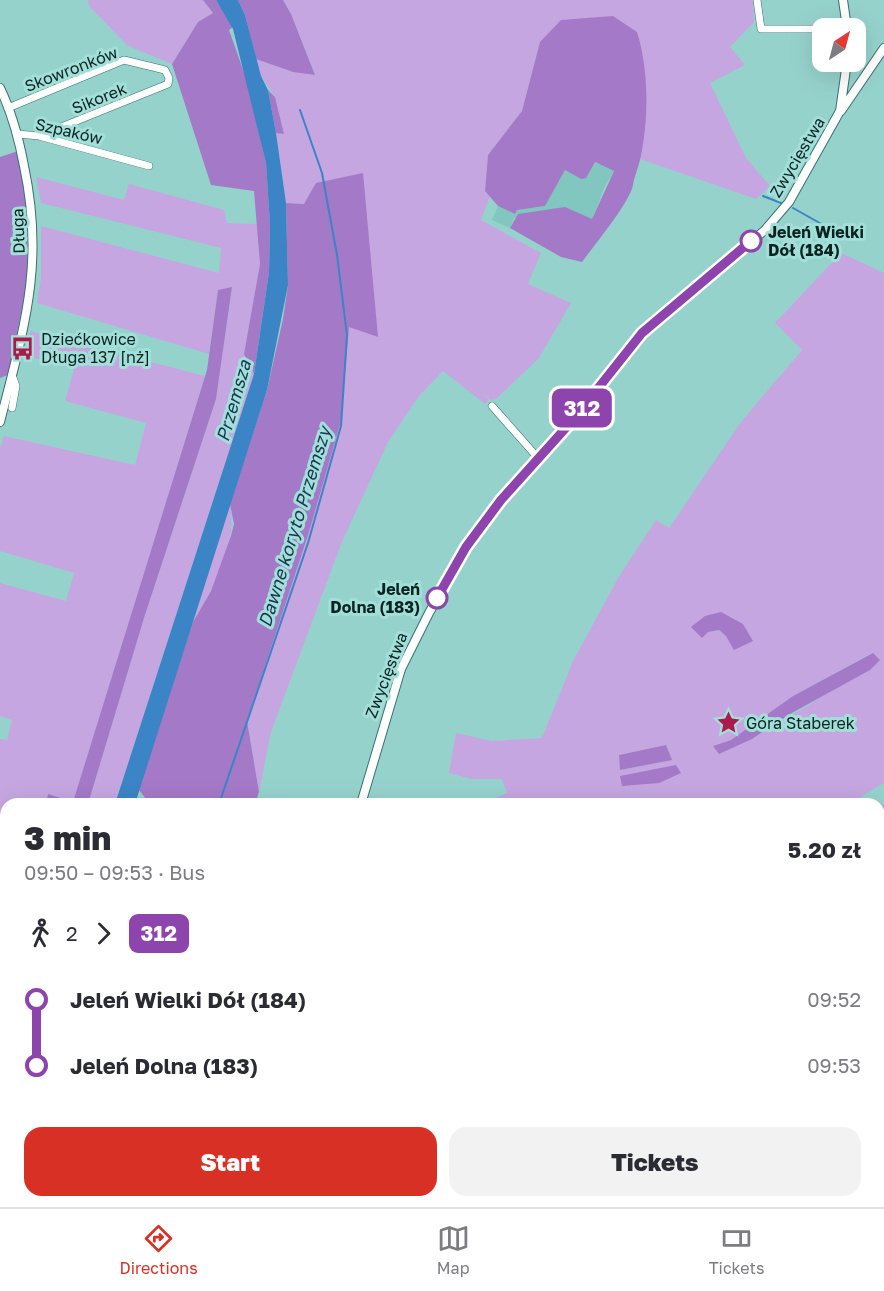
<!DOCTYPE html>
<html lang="en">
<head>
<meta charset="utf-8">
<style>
	:root { --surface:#fff; --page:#f2f2f3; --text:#2b2b33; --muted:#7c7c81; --line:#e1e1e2; --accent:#d93025 }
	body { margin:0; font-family:"Golos Text",sans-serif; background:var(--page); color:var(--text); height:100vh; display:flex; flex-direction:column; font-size:22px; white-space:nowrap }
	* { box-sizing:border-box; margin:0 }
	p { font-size:20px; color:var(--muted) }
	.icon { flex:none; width:33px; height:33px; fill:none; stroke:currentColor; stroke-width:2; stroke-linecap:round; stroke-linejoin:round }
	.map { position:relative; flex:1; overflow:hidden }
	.panel { position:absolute; left:0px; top:798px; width:885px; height:410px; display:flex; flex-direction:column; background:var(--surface); border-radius:18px 18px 0 0; box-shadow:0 6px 24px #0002 }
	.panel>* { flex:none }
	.badge { padding:0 12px; border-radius:9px; font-size:21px; line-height:39px }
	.needle { width:39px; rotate:36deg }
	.controls { position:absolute; left:812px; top:18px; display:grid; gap:12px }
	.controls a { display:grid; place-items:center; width:54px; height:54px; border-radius:12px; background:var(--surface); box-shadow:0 6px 24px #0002; font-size:30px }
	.map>.badge { position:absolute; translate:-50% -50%; box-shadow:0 0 0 3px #fff }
	.legs { display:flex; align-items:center; gap:9px; height:66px; padding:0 24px; font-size:20px }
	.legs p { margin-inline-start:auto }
	.head { display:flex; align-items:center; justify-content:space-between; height:102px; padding:0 24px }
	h1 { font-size:33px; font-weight:800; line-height:45px }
	.button { display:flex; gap:12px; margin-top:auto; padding:12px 24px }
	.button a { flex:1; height:69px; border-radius:18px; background:var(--accent); color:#fff; font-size:24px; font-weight:800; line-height:69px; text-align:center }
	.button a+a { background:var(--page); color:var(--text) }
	ul { padding:0 24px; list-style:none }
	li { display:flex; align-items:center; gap:21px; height:66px; font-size:22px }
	li i { display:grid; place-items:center; width:9px; height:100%; margin:0 8px; background:currentColor }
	li i::after { content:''; width:15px; height:15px; margin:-8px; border:4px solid; border-radius:50%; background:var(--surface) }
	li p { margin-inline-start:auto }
	li:first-child i { background:linear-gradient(#0000 50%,currentColor 0) }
	li:last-child i { background:linear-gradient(currentColor 50%,#0000 0) }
	.tabs { display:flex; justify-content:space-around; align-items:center; height:84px; border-top:2px solid var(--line); background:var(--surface); font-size:16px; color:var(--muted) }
	.tabs a { display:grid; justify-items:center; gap:3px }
	.tabs .on { color:var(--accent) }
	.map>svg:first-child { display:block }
</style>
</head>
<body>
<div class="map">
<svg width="884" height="1207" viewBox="0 0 884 1207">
	<rect width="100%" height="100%" fill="#96d2cc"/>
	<path fill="#81c6bf" d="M594 162 614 171 604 188 592 220 514 218 510 228 492 220 498 206 515 214 516 210 545 206 565 170 581 179Z"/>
	<path fill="#c5a6e1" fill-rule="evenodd" d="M88 0H203L213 13 198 22 172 64 128 46 89 6Z
		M283 0H753L754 22 730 47 745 65 710 83 746 158 770 186 756 199 640 159 645 111 540 42 522 111 488 155 485 191 490 196 481 220 541 253 528 284 571 303 539 358 496 399 490 400 476 386 489 400 485 404 443 371 419 396 388 442 341 544 271 732 259 792 247 721 309 532 349 326 378 337 305 204 286 203 276 133 284 134 275 97 261 76 256 59 293 72 315 74 291 14Z
		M36 177 124 200 129 184 224 210 227 223 257 224 260 264 244 354 254 374 116 801 112 804H88L144 618 216 399 232 288 218 290 209 354 37 303 41 278V226L219 273 221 248 41 203Z
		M841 253 884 273V783L848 804H442L487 802 507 793 502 779H471L449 773 456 733 492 741 542 738 573 661 618 578 656 520 669 528 741 422 802 350 775 323ZM721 612 726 636 718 630 708 632ZM872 653 830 692 752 739 714 745 731 740 793 696ZM666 745 671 760 620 770 619 755Z
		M30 331 205 376 73 803 48 794 46 804H6V869L0 867V739L7 740 12 720 0 716V583L66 601 74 573 0 551V449L4 436 135 465 146 423 65 401 74 369 27 356Z
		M230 504C238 546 214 587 193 622Z
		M884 804V1092L879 1095V807Z
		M0 894 6 896V975L0 984Z
		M6 1102V1147L0 1166V1121Z
		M884 1107V1207H441L440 1202H879V1109Z"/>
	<path fill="#a479c8" d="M203 0H216L233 27 229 30 246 78 266 163 270 225 269 272 254 374 244 354 260 264 254 191 211 185 172 64 198 22 213 13Z
		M238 0H283L291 14 315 75 293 72 256 59 245 15Z
		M613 16 637 32C649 70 649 120 640 160 638 168 634 178 633 185 630 202 593 247 582 262L561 257 510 228 518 214 565 207 592 219 614 171 595 162 586 178 581 179 565 170 545 206 517 210 515 214 498 206 485 191 488 155 522 111 540 42 561 20Z
		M268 90 275 97 284 134 276 133Z
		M18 151 26 203 28 280 8 375 0 378V157Z
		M363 173 378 337 349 327 341 421 309 532 247 721 259 792 255 804H145L146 799 139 790 142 777 193 622 211 591 231 536 234 524 230 504 267 390 283 319 288 285 286 203 304 204 316 183Z
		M232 287 216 399 144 618 88 804H46L48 794 73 802 207 370 218 290Z
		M721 612 743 624 753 641 734 650 726 636 719 630 708 632 702 638 691 627 705 616Z
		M873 653 880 660 870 670 790 714 752 739 719 754 713 746 731 740 793 696Z
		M666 745 672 760 620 770 619 755Z
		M676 765 681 773 659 783 622 786 620 776Z
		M6 975V1007L0 1016V984Z
		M16 1202H198L197 1207H14Z"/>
	<path fill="#3b84c5" d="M216 0H238L245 15 261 76 268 90 276 133 286 203 288 285 267 390 135 804H115L254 374 269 272 270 225 266 163 233 29Z
		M6 1147V1202H8L6 1207H0V1166Z"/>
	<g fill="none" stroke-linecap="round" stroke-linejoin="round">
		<path stroke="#3b84c5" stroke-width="2" d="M763 196 781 203
			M793 208 841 235
			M219 804 308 543 341 426 347 335 337 255 322 173 300 110
			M92 1207 93 1202"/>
		<defs>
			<path id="minor" d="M757 0 761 29H822
				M8 108 124 60 165 70 169 78 168 84 39 136
				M18 134 39 136 149 166
				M492 406 538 458
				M12 408 16 386 12 375"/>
			<path id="tertiary" d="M843 0 847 28
				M0 88C12 113 19 139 24 166 45 264 24 328 0 422
				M841 111 884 48
				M361 804 401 669 429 613 466 547 501 500 572 421 642 333 765 230 789 202 840 111 847 62
				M286 1207 288 1202"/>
		</defs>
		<use href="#minor" stroke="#37736e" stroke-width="8"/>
		<use href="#tertiary" stroke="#37736e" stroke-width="10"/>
		<use href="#minor" stroke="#fff" stroke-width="7"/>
		<use href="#tertiary" stroke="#fff" stroke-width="8"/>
	</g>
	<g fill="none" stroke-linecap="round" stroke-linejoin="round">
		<defs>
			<path id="line-1" d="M437 598 466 547 501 500 572 421 642 333 751 241"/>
		</defs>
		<use href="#line-1" stroke="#fff" stroke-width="14"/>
		<use href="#line-1" stroke="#8e44ad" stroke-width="9"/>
	</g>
	<defs>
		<symbol id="bus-bare" viewBox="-9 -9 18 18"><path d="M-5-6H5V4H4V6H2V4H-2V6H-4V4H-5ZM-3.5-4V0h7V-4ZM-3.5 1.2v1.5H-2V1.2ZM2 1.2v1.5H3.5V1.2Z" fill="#ac194b" stroke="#a3dfd9" stroke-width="2.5" paint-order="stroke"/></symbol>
		<symbol id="sight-bare" viewBox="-9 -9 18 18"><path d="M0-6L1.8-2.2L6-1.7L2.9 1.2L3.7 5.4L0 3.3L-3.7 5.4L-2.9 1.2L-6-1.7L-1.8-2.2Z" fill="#ac194b" stroke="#a3dfd9" stroke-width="2.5" paint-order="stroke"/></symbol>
	</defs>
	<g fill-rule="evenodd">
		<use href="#bus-bare" x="6" y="332" width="33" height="33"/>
		<use href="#sight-bare" x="712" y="706" width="33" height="33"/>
	</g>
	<g fill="#fff" stroke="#8e44ad" stroke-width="3">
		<circle cx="751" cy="241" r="10"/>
		<circle cx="437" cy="598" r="10"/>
	</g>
	<g text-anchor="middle" stroke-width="6" stroke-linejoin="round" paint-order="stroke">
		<g font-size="16" fill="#0a2321" stroke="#a3dfd9">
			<text transform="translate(71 69) rotate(-21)" y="6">Skowronków</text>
			<text transform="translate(99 98) rotate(-22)" y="6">Sikorek</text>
			<text transform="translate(69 131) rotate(13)" y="6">Szpaków</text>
			<text transform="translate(797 157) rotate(-59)" y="6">Zwycięstwa</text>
			<text transform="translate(18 231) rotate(-92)" y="6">Długa</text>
			<text transform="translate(386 675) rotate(-69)" y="6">Zwycięstwa</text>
		</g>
		<g font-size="16" font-weight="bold" fill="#0a2321" stroke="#a3dfd9" text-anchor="start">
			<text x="768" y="238">Jeleń Wielki<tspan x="768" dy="18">Dół (184)</tspan></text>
			<text x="420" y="595" text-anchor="end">Jeleń<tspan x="420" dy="18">Dolna (183)</tspan></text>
		</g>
		<g font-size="16" fill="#0a2321" stroke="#a3dfd9" text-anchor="start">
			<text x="41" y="345">Dziećkowice<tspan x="41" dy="18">Długa 137 [nż]</tspan></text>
			<text x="746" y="729">Góra Staberek</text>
		</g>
		<g font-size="18" font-style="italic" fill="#183652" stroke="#a3dfd9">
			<text transform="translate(234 401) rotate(-74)" y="6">Przemsza</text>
			<text transform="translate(295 527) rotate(-73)" y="6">Dawne koryto Przemszy</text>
		</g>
	</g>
</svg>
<div class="controls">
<a><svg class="needle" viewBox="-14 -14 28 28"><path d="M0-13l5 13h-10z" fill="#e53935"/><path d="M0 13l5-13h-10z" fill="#7c7c81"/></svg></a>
</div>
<b class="badge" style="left:582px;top:408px;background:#8e44ad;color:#fff">312</b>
<section class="panel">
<div class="head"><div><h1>3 min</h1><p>09:50 – 09:53 · Bus</p></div><b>5.20 zł</b></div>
<div class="legs"><svg class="icon" aria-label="walk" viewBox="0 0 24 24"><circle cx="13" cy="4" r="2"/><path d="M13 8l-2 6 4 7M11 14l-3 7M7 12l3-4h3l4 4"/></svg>2<svg class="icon" aria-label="forward" viewBox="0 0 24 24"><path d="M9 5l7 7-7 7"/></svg><b class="badge" style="background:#8e44ad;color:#fff">312</b></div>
<ul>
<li><i style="color:#8e44ad"></i><b>Jeleń Wielki Dół (184)</b><p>09:52</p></li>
<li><i style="color:#8e44ad"></i><b>Jeleń Dolna (183)</b><p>09:53</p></li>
</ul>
<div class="button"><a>Start</a><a>Tickets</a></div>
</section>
</div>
<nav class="tabs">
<a class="on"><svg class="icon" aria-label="directions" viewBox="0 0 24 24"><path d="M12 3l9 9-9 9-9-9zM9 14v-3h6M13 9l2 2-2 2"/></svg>Directions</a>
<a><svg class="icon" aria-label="map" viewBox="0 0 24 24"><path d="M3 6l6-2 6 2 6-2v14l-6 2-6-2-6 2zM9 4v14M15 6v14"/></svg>Map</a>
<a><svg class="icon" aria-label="tickets" viewBox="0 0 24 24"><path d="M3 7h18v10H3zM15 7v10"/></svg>Tickets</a>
</nav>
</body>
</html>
